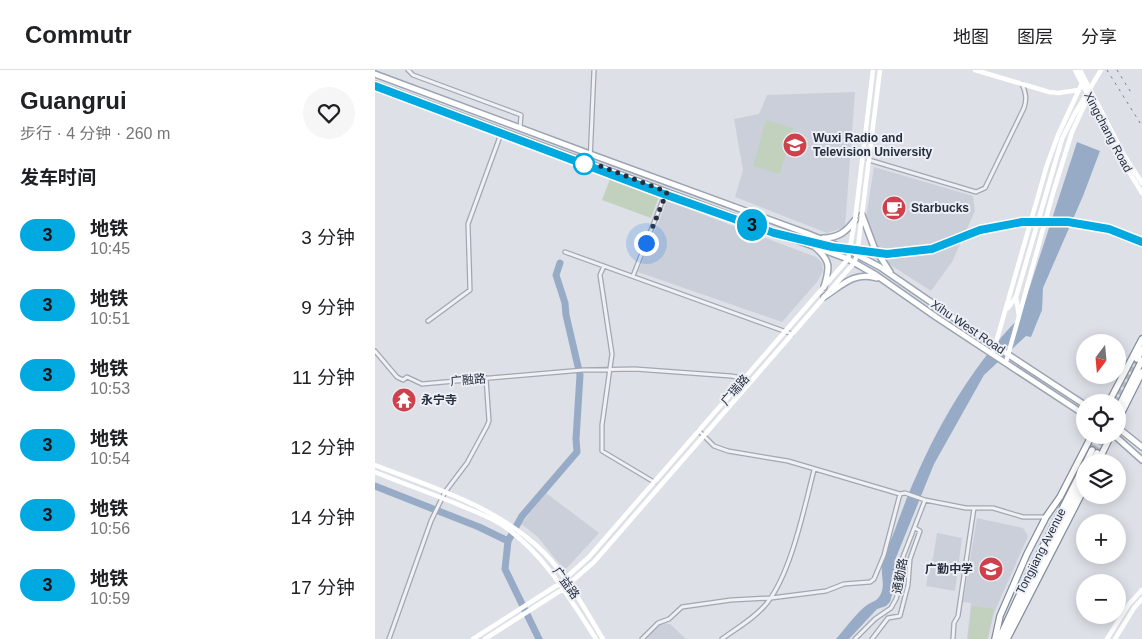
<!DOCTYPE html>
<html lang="zh">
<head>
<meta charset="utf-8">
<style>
	:root { --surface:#fff; --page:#f6f6f6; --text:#202124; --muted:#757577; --line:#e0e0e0 }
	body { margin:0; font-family:Arial,"Noto Sans SC",sans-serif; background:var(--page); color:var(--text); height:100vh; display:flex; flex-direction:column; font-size:19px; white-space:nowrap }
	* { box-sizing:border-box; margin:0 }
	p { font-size:16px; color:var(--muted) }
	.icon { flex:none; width:28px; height:28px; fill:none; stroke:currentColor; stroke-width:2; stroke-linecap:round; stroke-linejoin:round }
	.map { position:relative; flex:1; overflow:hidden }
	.details { display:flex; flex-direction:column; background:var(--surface); width:375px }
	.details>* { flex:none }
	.badge { padding:0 10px; border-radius:16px; font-size:18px; line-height:32px }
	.needle { width:32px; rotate:196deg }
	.fabs { position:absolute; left:701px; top:264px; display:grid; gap:10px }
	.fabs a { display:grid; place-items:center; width:50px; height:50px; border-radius:50%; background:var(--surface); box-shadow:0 2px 12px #0003; font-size:25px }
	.you { position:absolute; width:25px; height:25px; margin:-12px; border:4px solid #fff; border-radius:50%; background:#1a73e8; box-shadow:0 0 0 8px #1a73e833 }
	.map>.badge { position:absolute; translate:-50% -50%; box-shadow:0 0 0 2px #fff }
	h2 { padding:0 20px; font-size:19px; line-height:45px }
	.round { display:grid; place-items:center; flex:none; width:52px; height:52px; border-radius:26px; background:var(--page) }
	.overview { display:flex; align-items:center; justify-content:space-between; height:85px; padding:0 20px }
	h1 { font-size:24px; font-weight:600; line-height:38px }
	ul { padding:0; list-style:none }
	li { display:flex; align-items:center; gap:15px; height:70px; padding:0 20px }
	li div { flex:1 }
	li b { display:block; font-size:19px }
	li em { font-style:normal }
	li .badge { min-width:55px; font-weight:700; text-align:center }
	header { display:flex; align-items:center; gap:30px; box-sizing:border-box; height:70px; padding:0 25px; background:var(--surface); border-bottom:1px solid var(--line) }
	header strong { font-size:24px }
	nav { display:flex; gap:28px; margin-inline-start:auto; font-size:18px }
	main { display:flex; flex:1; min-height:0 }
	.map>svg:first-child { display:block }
</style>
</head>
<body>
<header>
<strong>Commutr</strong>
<nav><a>地图</a><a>图层</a><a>分享</a></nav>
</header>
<main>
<section class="details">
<div class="overview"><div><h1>Guangrui</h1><p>步行 · 4 分钟 · 260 m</p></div><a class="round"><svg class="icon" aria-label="heart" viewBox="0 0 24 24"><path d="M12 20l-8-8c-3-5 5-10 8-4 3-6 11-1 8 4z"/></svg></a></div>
<h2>发车时间</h2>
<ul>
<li><span class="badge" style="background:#00a9e0;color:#111">3</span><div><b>地铁</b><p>10:45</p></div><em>3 分钟</em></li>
<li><span class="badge" style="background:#00a9e0;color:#111">3</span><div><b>地铁</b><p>10:51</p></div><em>9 分钟</em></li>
<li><span class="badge" style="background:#00a9e0;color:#111">3</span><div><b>地铁</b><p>10:53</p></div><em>11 分钟</em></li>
<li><span class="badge" style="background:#00a9e0;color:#111">3</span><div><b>地铁</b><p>10:54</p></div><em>12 分钟</em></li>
<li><span class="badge" style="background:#00a9e0;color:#111">3</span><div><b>地铁</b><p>10:56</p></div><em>14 分钟</em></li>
<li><span class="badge" style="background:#00a9e0;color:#111">3</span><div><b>地铁</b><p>10:59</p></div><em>17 分钟</em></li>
</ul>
</section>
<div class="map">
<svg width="767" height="569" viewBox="0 0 767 569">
	<rect width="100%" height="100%" fill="#dde0e7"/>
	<path fill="#cbcfd9" d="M480 22 470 157 452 163 360 127 368 100 359 49 384 44 392 25Z
		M499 97 598 126 600 141 577 192 556 221 511 192 493 159 491 148Z
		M292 131 441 187 447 193 448 201 442 212 407 252 263 202Z
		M171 423 224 463 191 499 182 491 163 467 146 454Z
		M602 448 648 458 653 466 619 543 613 569H592L596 533 588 532Z
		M562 463 587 468 580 521 551 516 555 493 558 488Z
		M286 553 295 554 311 569H269Z"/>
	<path fill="#c1d1be" d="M391 50 418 58 405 104 378 96Z
		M235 109 282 126 283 129 276 148 227 130Z
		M597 536 619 539 612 569H593Z"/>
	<path fill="#97abc7" d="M702 72 725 81 708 126 668 218 667 240 656 267 651 266 609 305 559 394 520 490V514L515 532 511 536 502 539 474 569H461C470 559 481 543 492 535 496 532 500 532 504 527 511 517 506 508 507 497 508 485 518 467 522 454 550 378 588 305 645 247Z"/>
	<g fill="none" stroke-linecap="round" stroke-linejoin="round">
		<path stroke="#97abc7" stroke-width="7" d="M0 416 104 457 133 471
			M164 569 130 499 133 471 147 446 202 382 201 369 205 305 191 245 190 233 181 205 185 193"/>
		<path stroke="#b8bcc5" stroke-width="5.5" stroke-dasharray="5.5 3" stroke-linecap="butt" d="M740 332 762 289
			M717 380 724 365
			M722 383 730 365"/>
		<defs>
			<path id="street" d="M33 0 38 5 146 45 145 58
				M494 90 601 122 610 118 649 38C652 29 651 23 647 14
				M215 92 219 0
				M190 182 417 264
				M229 196 225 205 237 284 227 355V381L279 412
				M258 206 291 122
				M53 251 95 220 93 154 127 61
				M0 281 22 307 28 310 32 307 47 314 208 300 260 299 356 306 362 307 367 311
				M324 361 339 376 353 381 413 391 525 424 530 423 550 430 591 438H618L648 447H670
				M14 569 56 451 70 422 92 393 112 356 114 351 111 308
				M267 569 283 553 294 549 307 537 356 530 396 528 451 521 469 514 495 512 499 509 509 485 525 424
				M347 569C362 558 380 548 392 533 416 503 429 439 439 400
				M480 569 500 549 516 538 521 529 524 519 526 492 550 430
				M497 569 513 548 525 546 533 515 535 489 545 461 540 458
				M578 569 579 553 583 546 599 438"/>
			<path id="primary" d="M0 4 215 84 431 163 475 181 505 197 611 270 710 335
				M0 14 473 189 501 205 561 247 710 345
				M487 145 499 177 515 202
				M448 168C463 168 471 162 480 150
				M440 177C456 191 455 197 449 217
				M449 227C467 215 480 201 502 208
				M742 357 767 377
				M739 365 767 390"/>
			<path id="highway" d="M762 289 767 279
				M734 332 767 269
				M744 336 767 290
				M742 352 767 302
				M711 392 717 380
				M717 392 722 383
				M723 392 736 365
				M633 567 710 417
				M620 569 625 546 652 484 671 447 685 427 717 365
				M624 569 657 498 710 394
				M629 569 650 524 710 406"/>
		</defs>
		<use href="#street" stroke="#a2a7b1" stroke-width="5.5"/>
		<use href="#primary" stroke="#9ca4b2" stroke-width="8"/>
		<use href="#highway" stroke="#848d9d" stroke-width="8"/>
		<use href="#street" stroke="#eff1f5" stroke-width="3"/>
		<path stroke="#fff" stroke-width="4.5" d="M600 0 674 22 683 23 704 20
			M700 0 745 87 767 123
			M705 0 749 85 767 113
			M644 246 678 123 697 62 716 21
			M618 283 672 95 683 65 709 9
			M631 292 644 246 641 227 633 238
			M0 395C56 417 117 435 162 476 189 500 209 538 228 569
			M0 402C27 413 55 423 82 434 98 441 116 447 130 457 170 485 195 529 221 569
			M98 569 184 514 214 487 473 189 480 150 498 0
			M110 569 188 519 219 492 479 193 482 185 505 0
			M732 569 754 534 767 520
			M740 569 759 538 767 529"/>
		<use href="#primary" stroke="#fff" stroke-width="5"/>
		<use href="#highway" stroke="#fff" stroke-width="5.5"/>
		<path stroke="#767e90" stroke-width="1" stroke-dasharray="2.5 5" stroke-linecap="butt" d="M732 0 767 56
			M742 0 757 24"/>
		<path stroke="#fff" stroke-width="4.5" d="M641 227 687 69 699 45 726 0"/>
	</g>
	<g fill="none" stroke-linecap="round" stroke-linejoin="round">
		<defs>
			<path id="line" d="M0 16 283 122 399 163 457 177 512 184 557 179 605 160 647 152H693L734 159 767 172"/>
		</defs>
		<use href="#line" stroke="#fff" stroke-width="11"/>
		<use href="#line" stroke="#00a9e0" stroke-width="8"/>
		<path stroke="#262d3d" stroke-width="5" stroke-dasharray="0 9" d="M209 94 215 92 292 122 271 173"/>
	</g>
	<defs>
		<symbol id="school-disc" viewBox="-11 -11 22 22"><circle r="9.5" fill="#cd404c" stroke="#eceff5"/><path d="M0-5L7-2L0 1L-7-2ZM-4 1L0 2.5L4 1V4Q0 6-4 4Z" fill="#fff"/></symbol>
		<symbol id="cafe-disc" viewBox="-11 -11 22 22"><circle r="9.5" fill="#cd404c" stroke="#eceff5"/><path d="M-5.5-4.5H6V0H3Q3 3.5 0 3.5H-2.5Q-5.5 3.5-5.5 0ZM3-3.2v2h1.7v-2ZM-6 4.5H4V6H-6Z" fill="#fff"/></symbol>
		<symbol id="temple-disc" viewBox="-11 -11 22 22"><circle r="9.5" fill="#cd404c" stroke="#eceff5"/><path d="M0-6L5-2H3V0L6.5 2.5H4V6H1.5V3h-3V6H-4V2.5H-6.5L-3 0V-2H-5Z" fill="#fff"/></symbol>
	</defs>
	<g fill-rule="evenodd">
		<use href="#school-disc" x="406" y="61" width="28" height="28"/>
		<use href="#cafe-disc" x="505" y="124" width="28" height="28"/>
		<use href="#temple-disc" x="15" y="316" width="28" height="28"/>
		<use href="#school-disc" x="602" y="485" width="28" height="28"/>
	</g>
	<circle fill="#fff" stroke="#00a9e0" stroke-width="2.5" cx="209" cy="94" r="10"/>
	<g text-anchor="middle" stroke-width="4" stroke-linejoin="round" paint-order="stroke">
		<g font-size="12" fill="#262d3d" stroke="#eceff5">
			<text transform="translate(733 62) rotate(62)" y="4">Xingchang Road</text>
			<text transform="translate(593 257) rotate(34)" y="4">Xihu West Road</text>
			<text transform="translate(93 310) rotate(-5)" y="4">广融路</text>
			<text transform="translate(360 320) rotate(-49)" y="4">广瑞路</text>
			<text transform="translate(666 481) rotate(-63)" y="4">Tongjiang Avenue</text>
			<text transform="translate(525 506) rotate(-80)" y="4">通勤路</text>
			<text transform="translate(191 513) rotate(54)" y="4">广益路</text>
		</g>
		<g font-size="12" font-weight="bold" fill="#262d3d" stroke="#eceff5" text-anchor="start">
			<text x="438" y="72">Wuxi Radio and<tspan x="438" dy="14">Television University</tspan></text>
			<text x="536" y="142">Starbucks</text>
			<text x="46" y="334">永宁寺</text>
			<text x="598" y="503" text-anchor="end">广勤中学</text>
		</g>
	</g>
</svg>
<div class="fabs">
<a><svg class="needle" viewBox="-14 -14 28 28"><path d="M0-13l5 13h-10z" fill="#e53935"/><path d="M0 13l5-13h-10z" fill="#757577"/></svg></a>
<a><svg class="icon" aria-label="locate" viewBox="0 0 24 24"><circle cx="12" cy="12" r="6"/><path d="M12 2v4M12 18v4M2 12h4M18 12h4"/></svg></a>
<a><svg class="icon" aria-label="layers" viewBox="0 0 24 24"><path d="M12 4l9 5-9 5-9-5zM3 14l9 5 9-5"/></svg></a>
<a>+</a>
<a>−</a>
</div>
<div class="you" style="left:271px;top:173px"></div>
<b class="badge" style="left:377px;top:155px;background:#00a9e0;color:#111">3</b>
</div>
</main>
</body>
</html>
